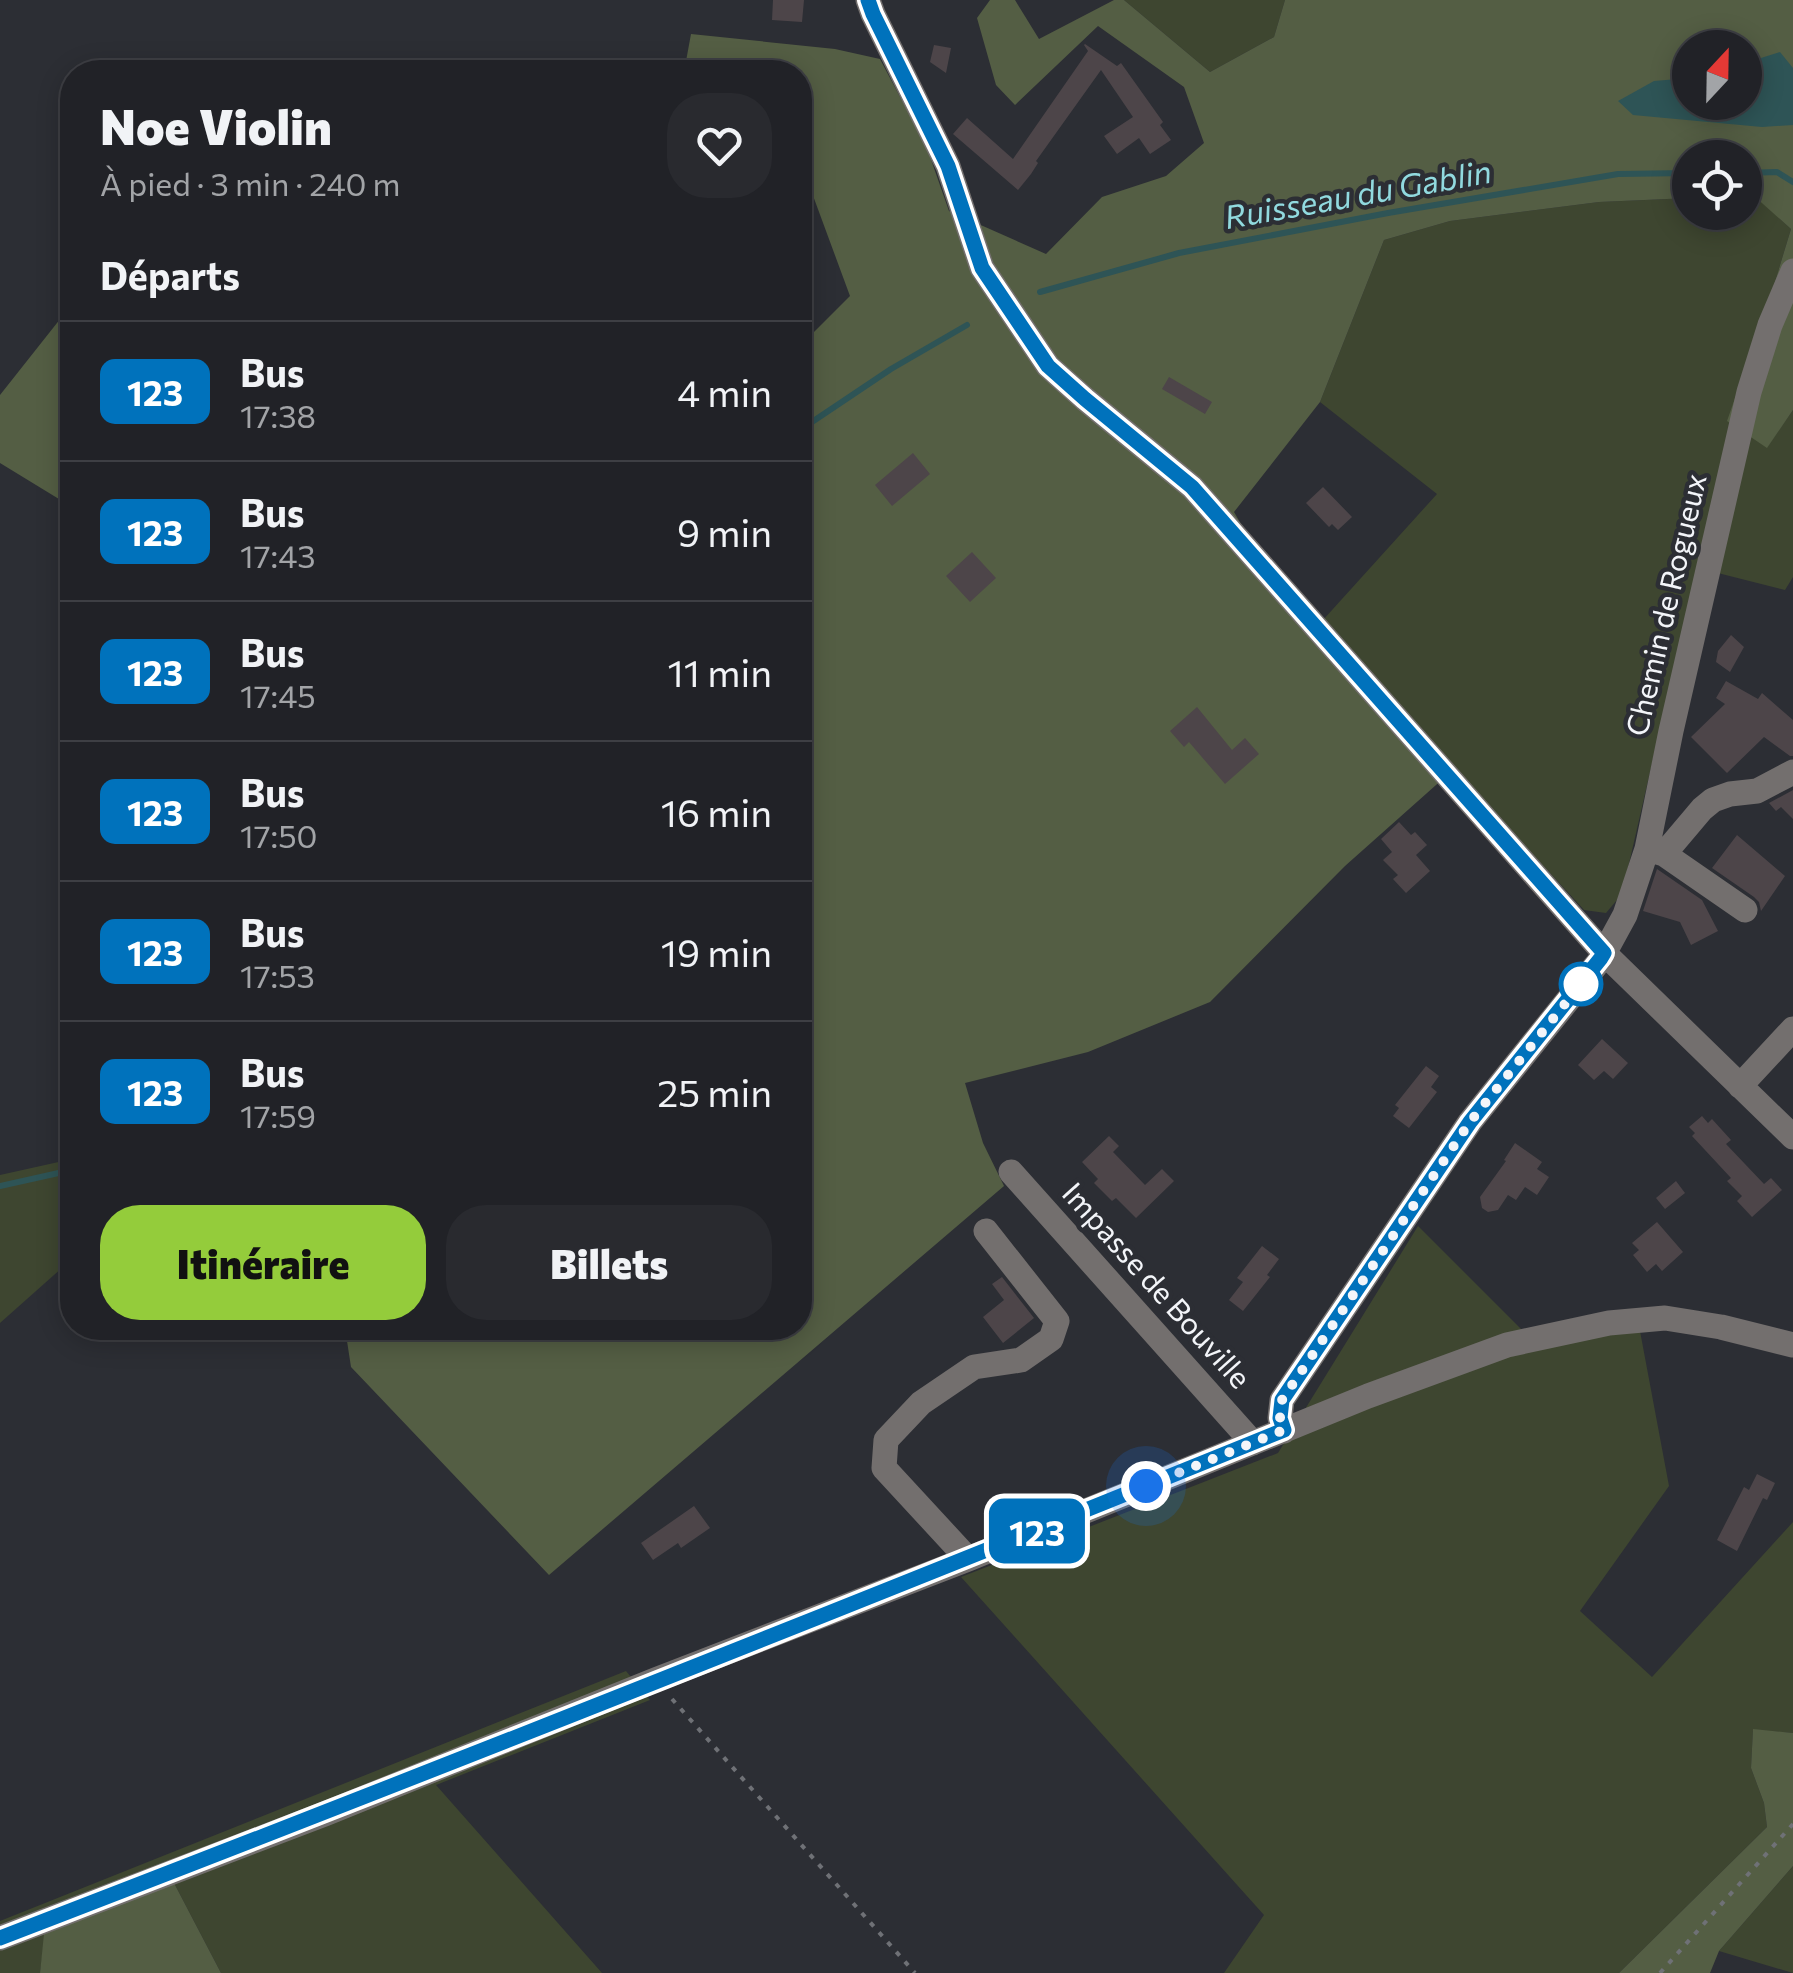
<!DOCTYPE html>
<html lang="fr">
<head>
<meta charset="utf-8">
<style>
	:root { --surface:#212227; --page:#292a2f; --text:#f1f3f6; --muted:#a2a4a7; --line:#3e3f44; --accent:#94cc3b }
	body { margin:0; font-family:Commissioner,sans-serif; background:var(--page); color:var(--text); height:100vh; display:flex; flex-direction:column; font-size:38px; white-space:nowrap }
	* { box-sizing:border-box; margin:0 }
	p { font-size:32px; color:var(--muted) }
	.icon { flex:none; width:55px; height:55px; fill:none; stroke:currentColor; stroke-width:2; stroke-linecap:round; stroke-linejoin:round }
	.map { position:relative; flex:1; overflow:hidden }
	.sheet { position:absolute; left:60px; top:60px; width:752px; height:1280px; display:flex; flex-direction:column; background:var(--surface); border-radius:40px; box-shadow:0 5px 25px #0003,0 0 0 2px var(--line) }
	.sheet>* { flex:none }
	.badge { padding:0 20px; border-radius:15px; font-size:35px; line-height:65px }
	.needle { width:65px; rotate:22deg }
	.fabs { position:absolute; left:1672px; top:30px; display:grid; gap:20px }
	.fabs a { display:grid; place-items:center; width:90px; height:90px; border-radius:50%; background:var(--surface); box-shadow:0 5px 25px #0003,0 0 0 2px var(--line); font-size:50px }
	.you { position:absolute; width:50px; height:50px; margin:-25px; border:8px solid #fff; border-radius:50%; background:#1a73e8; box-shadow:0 0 0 15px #1a73e833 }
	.map>.badge { position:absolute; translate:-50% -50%; box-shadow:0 0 0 5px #fff }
	h2 { padding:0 40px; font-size:38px; line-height:90px }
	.round { display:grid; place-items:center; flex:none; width:105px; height:105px; border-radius:40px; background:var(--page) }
	.headline { display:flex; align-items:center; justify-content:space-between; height:170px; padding:0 40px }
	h1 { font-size:48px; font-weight:800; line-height:75px }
	.cta { display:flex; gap:20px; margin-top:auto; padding:20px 40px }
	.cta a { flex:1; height:115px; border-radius:40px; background:var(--accent); color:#111; font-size:40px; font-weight:800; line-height:115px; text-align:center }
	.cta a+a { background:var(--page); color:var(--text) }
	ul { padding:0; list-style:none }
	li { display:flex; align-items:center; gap:30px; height:140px; padding:0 40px; border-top:2px solid var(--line) }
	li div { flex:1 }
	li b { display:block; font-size:38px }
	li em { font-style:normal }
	li .badge { min-width:110px; font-weight:700; text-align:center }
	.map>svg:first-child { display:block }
</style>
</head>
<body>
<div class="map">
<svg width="1793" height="1973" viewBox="0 0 1793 1973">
	<rect width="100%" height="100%" fill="#2c2e34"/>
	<path fill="#3e4630" d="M1124 0H1285L1274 37 1210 72Z
		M1753 194 1791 229 1770 298 1767 447 1793 410V577L1785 590 1702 569 1673 672 1622 894 1606 913 1584 910 1446 760 1323 620 1437 494 1320 402 1384 240 1450 221 1599 202 1690 198V212H1745V195Z
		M72 1159V1259L0 1323V1175Z
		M1418 1226 1540 1348 1637 1315 1669 1486 1580 1611 1652 1677 1793 1522V1733L1753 1730 1751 1768 1764 1803 1767 1827 1619 1973H1224L1264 1915 961 1577 1278 1453Z
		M626 1671 650 1700 436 1785 602 1973H221L174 1883 45 1934 40 1973H0V1921Z
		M1793 1866V1973L1719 1951Z"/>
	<path fill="#545e44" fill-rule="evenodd" d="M990 0H1015L1039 39 1114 0H1124L1210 72 1274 37 1285 0H1793V410L1767 448 1727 421 1770 298 1791 229 1753 195H1745V158H1690V198L1599 202 1450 221 1384 240 1320 402 1234 512 1245 531 1454 769 1345 866 1210 1002 1088 1052 965 1083 983 1143 1004 1186 549 1575 351 1367 345 1328H800V346L850 296 805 174 800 171V72H684L691 34 835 49 880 59 927 148 949 211 1046 254 1102 197 1166 176 1204 143 1184 87 1098 26 1015 105 996 85 977 18ZM1690 48H1745V102H1690Z
		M72 304V507L0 463V395Z
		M1753 1729 1793 1733V1866L1719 1951 1710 1973H1619L1767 1827 1764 1803 1751 1768Z
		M174 1883 221 1973H40L44 1934Z"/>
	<path fill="#2e5456" d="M1780 52 1793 68V125L1762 127 1633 115 1618 101 1654 81 1690 78V102H1745V63Z"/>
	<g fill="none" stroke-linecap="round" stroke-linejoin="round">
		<path stroke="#2e5456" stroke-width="6" d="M1745 173 1777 172 1793 182
			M1040 292 1179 253 1388 213 1618 174 1690 173
			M800 430 891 369 967 325
			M0 1186 72 1170"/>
	</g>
	<path fill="#4d4549" d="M773 0H804L802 22 772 20Z
		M1085 44 1117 66 1121 63 1163 122 1160 125 1171 140 1150 154 1139 138 1117 154 1104 136 1133 117 1101 70 1036 161 1038 163 1031 174 1018 190 953 134 967 118 1013 159 1088 51 1084 45Z
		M934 45 951 48 946 73 930 62Z
		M1169 377 1212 402 1205 414 1162 389Z
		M913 453 930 474 892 506 875 485Z
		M1323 487 1352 517 1338 530 1332 524 1329 527 1306 503Z
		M972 552 996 578 970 602 946 576Z
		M1731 635 1744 647 1730 672 1716 662 1718 651Z
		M1726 681 1758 699 1762 693 1793 720V756H1790L1764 737 1727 773 1691 737 1725 704 1716 698Z
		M1197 707 1232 750 1245 738 1259 754 1225 784 1189 742 1184 747 1170 731Z
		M1793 790V819L1781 807 1776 811 1769 803Z
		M1399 822 1411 835 1415 832 1427 845 1416 855 1430 871 1406 893 1393 879 1398 875 1383 860 1392 852 1381 839Z
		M1737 835 1785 876 1761 911 1759 902 1754 897 1712 868Z
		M1657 869 1702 900 1718 931 1691 945 1680 922 1643 911Z
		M1602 1039 1628 1063 1613 1079 1604 1071 1594 1080 1578 1065Z
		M1426 1066 1439 1076 1431 1087 1437 1092 1409 1128 1393 1116 1399 1108 1395 1105Z
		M1702 1116 1708 1123 1712 1119 1731 1140 1726 1144 1764 1184 1771 1178 1782 1190 1752 1217 1737 1201 1742 1196 1727 1181 1731 1178 1692 1136 1695 1133 1689 1127Z
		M1109 1136 1119 1146 1113 1152 1145 1185 1162 1169 1174 1181 1136 1218 1116 1198 1112 1201 1094 1183 1098 1179 1082 1162Z
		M1515 1143 1542 1162 1537 1169 1549 1177 1537 1195 1525 1187 1516 1200 1508 1195 1498 1210 1488 1212 1482 1208 1480 1197 1506 1161 1504 1160Z
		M1676 1181 1685 1193 1665 1209 1656 1198Z
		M1657 1222 1683 1252 1662 1271 1656 1264 1647 1272 1633 1255 1639 1250 1632 1243Z
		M1262 1246 1279 1259 1267 1275 1270 1277 1243 1311 1229 1300 1243 1282 1237 1278Z
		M1002 1277 1034 1318 1003 1343 983 1317 1004 1300 992 1284Z
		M1757 1474 1775 1483 1767 1500 1763 1498 1737 1551 1717 1540 1744 1487 1749 1490Z
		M694 1506 710 1528 681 1548 678 1543 653 1560 641 1543Z"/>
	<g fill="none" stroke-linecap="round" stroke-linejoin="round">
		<path stroke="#6f7176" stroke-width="4" stroke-dasharray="5 8" stroke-linecap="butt" d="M672 1699 915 1973
			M1660 1973 1793 1824"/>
		<path stroke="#736f6e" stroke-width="25" d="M868 0 873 14 948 166 982 268 1048 366 1085 399 1192 487 1604 953 1793 1137
			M1647 849 1664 854 1745 910
			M1664 854 1702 809 1713 800 1730 794 1757 791 1793 772
			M1740 1086 1793 1029
			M1011 1172 1253 1443
			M1284 1431 1280 1418 1282 1400 1470 1122 1601 959 1625 915 1647 849 1671 731 1749 392 1770 325 1793 271
			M968 1559 884 1468 886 1440 921 1403 974 1367 1021 1360 1051 1339 1057 1321 986 1231
			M0 1938 327 1813 655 1680 968 1559 1368 1396 1507 1345 1609 1323 1665 1318 1721 1327 1793 1345"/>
	</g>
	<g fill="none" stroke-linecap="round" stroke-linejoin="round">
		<defs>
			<path id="line" d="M0 1938C429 1773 857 1603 1284 1430L1280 1418 1282 1400 1470 1122 1601 958 1604 953 1192 487 1085 399 1048 366 982 268 948 166 873 14 868 0"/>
		</defs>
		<use href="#line" stroke="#fff" stroke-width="22"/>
		<use href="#line" stroke="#0072bc" stroke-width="15"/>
		<path stroke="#f3f5f9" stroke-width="10" stroke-dasharray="0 18" d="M1146 1486 1284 1430 1280 1418 1282 1400 1470 1122 1581 984"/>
	</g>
	<circle fill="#fff" stroke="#0072bc" stroke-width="5" cx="1581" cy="984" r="20"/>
	<g text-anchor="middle" stroke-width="9" stroke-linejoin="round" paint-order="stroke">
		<g font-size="30" fill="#f3f5f9" stroke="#2c2e34">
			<text transform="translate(1667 605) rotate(-77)" y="10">Chemin de Rogueux</text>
			<text transform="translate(1156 1286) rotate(48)" y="10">Impasse de Bouville</text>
		</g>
		<g font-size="32" font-style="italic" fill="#91dadf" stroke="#2c2e34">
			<text transform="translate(1358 195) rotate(-10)" y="11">Ruisseau du Gablin</text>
		</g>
	</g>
</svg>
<div class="fabs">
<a><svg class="needle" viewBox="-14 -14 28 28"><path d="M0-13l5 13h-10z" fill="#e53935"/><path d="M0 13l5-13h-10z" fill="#a2a4a7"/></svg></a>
<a><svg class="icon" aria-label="locate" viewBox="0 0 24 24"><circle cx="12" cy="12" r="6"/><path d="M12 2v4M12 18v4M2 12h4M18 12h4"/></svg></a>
</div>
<div class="you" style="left:1146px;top:1486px"></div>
<b class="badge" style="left:1037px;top:1531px;background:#0072bc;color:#fff">123</b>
<section class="sheet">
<div class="headline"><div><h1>Noe Violin</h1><p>À pied · 3 min · 240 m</p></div><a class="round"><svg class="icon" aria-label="heart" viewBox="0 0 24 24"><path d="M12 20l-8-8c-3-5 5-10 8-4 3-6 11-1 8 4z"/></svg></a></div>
<h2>Départs</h2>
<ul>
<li><span class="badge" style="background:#0072bc;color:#fff">123</span><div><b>Bus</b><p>17:38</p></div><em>4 min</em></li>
<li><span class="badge" style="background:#0072bc;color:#fff">123</span><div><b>Bus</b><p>17:43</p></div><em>9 min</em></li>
<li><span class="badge" style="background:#0072bc;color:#fff">123</span><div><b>Bus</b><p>17:45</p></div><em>11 min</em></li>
<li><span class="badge" style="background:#0072bc;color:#fff">123</span><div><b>Bus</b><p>17:50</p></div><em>16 min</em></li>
<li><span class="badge" style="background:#0072bc;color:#fff">123</span><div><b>Bus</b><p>17:53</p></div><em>19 min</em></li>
<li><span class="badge" style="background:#0072bc;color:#fff">123</span><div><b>Bus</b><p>17:59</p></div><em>25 min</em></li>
</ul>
<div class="cta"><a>Itinéraire</a><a>Billets</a></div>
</section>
</div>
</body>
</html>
